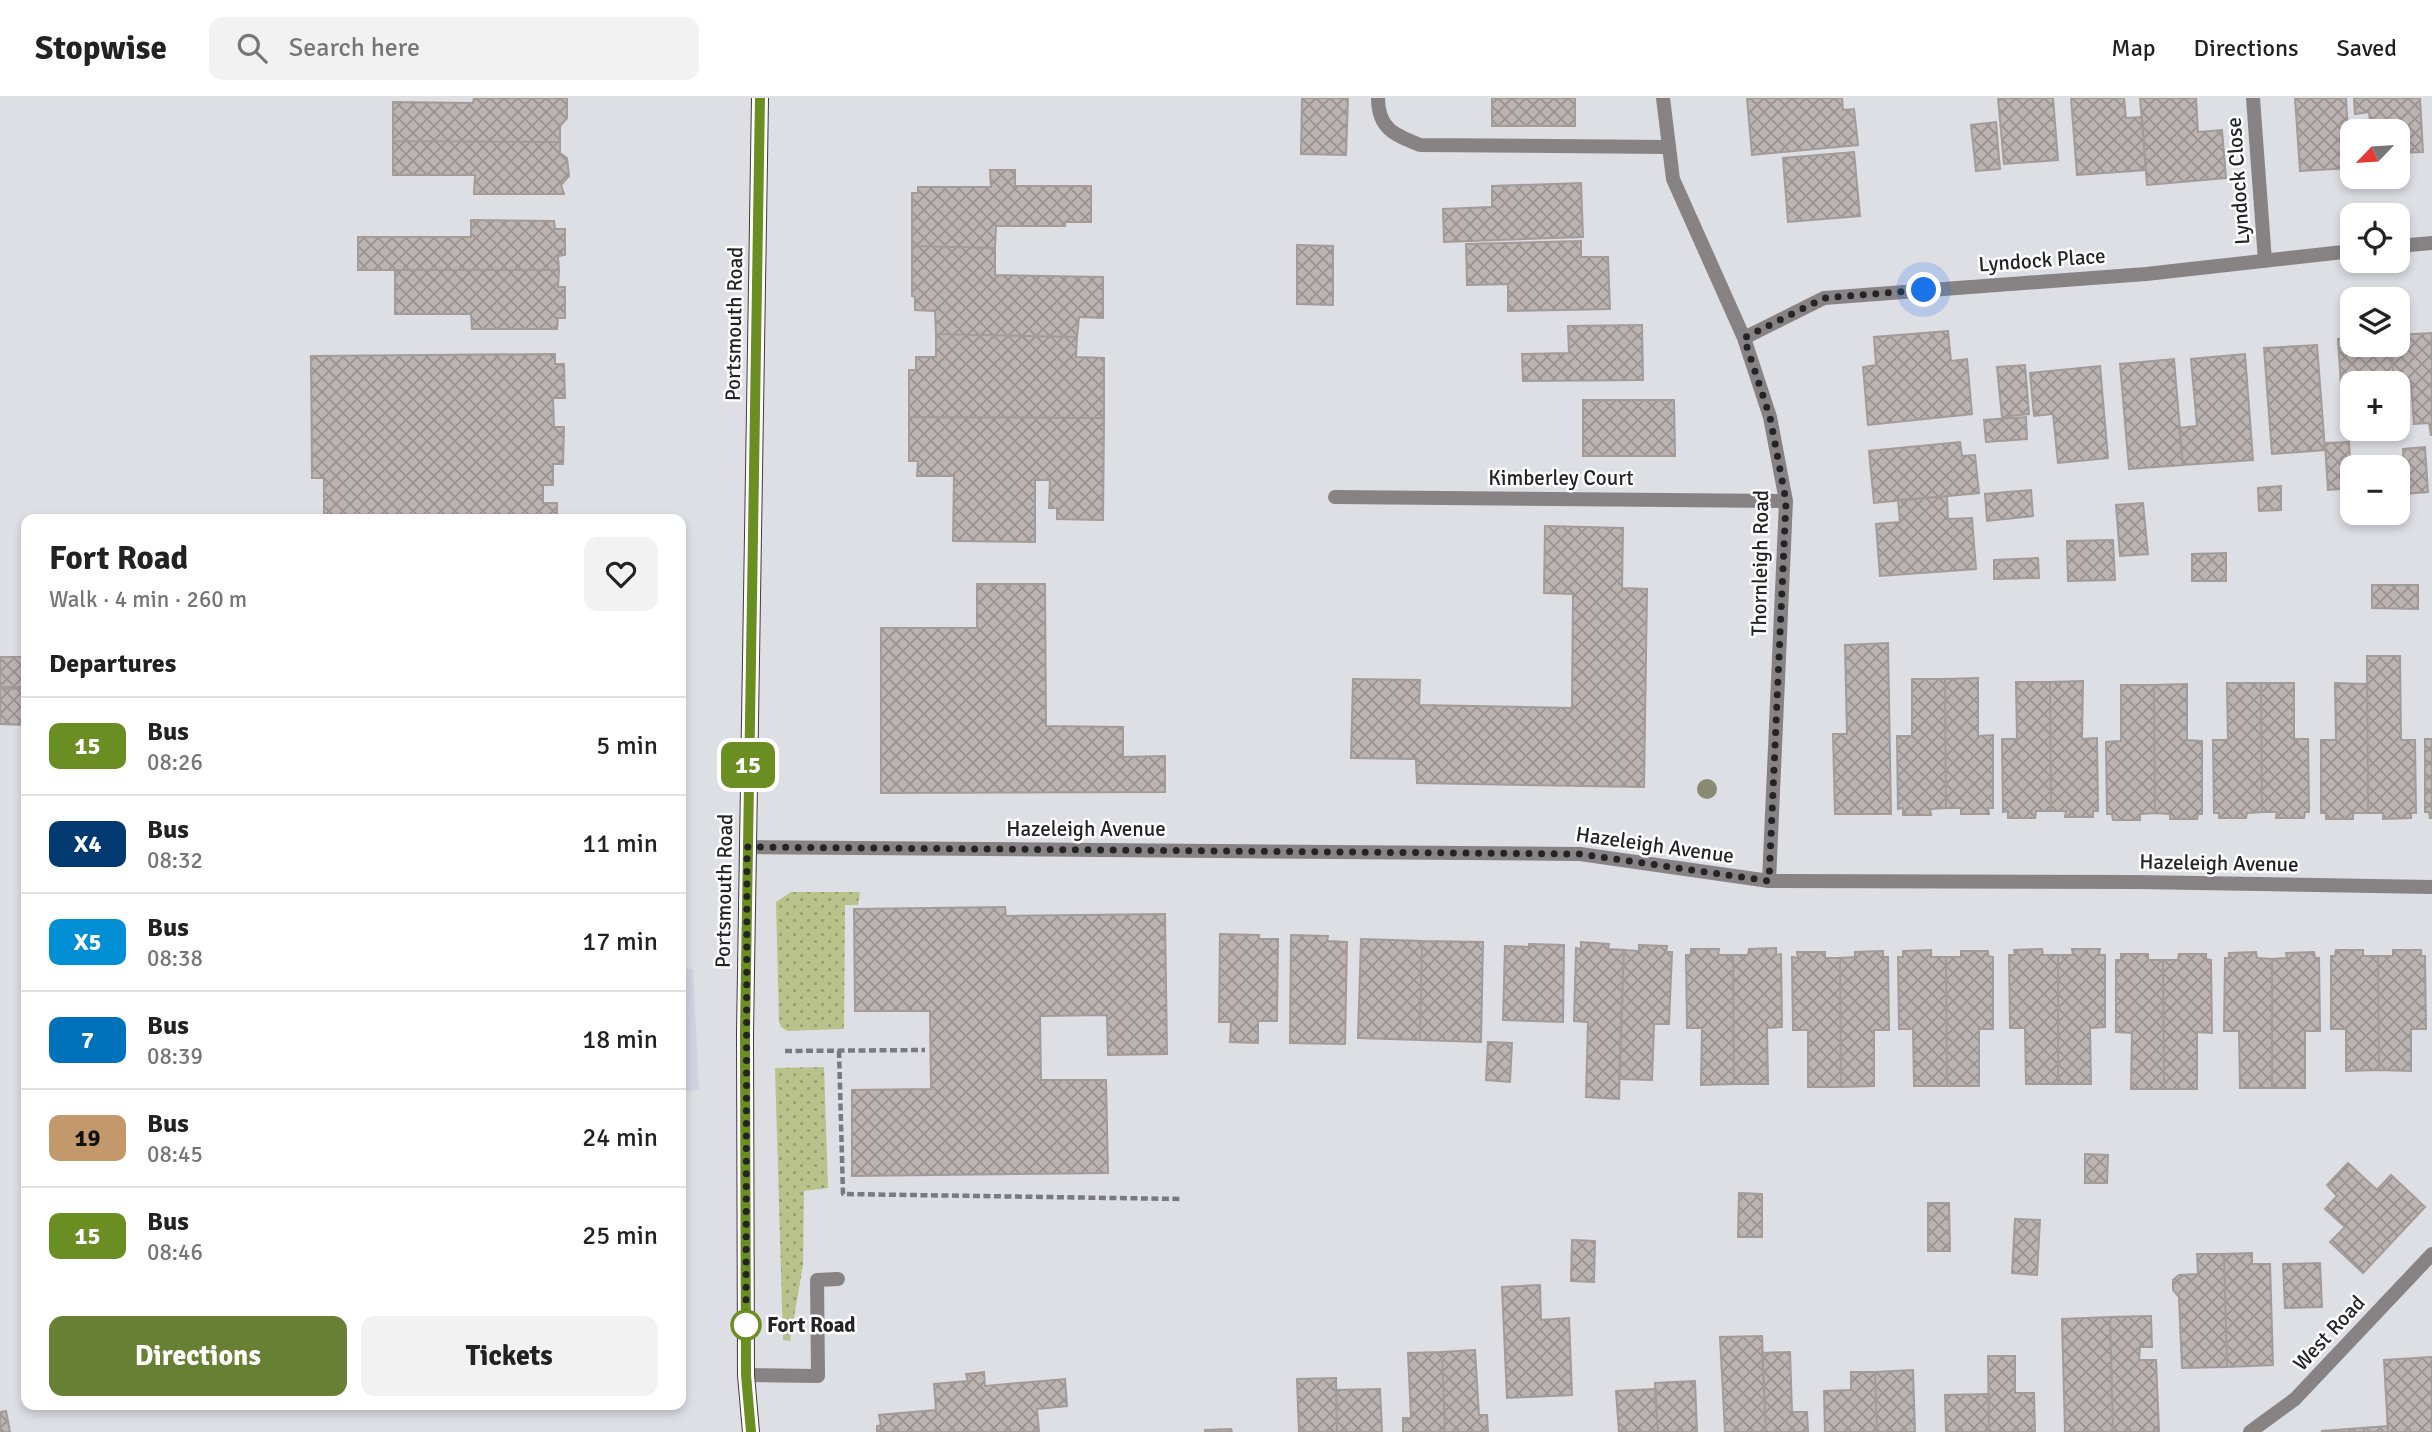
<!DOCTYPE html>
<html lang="en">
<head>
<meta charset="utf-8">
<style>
	:root { --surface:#fff; --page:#f2f2f2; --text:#222; --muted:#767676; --line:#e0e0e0; --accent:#678033 }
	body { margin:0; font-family:Signika,sans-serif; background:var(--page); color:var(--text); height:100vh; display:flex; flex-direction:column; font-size:26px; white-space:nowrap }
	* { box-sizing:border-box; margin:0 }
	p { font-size:23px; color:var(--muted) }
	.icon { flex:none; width:38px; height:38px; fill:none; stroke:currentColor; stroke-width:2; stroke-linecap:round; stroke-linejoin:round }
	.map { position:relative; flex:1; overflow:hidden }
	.panel { position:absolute; left:21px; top:416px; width:665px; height:896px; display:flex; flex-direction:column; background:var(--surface); border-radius:14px; box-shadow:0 4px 10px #0003 }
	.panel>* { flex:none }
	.badge { padding:0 14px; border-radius:10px; font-size:24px; line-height:46px }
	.needle { width:46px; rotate:245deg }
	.buttons { position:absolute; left:2340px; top:21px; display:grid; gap:14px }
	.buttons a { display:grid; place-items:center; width:70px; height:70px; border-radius:14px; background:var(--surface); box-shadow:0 4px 10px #0003; font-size:35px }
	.you { position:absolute; width:35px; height:35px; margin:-18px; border:5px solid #fff; border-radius:50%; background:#1a73e8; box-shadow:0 0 0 10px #1a73e833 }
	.map>.badge { position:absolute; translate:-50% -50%; box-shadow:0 0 0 4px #fff }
	h2 { padding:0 28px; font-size:26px; line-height:63px }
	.round { display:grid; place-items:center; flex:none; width:74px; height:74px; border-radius:14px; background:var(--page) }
	.overview { display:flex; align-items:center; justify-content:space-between; height:119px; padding:0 28px }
	h1 { font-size:33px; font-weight:800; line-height:52px }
	.action { display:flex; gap:14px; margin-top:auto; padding:14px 28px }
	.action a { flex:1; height:80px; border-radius:14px; background:var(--accent); color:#fff; font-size:28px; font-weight:800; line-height:80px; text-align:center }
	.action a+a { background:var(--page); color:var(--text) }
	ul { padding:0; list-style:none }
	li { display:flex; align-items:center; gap:21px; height:98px; padding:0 28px; border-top:2px solid var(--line) }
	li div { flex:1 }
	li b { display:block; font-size:26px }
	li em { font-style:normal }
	li .badge { min-width:77px; font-weight:700; text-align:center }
	header { display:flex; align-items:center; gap:42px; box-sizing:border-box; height:98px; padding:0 35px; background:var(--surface); border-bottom:2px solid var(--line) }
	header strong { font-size:33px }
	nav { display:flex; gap:38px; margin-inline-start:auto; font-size:24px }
	.search { width:490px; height:63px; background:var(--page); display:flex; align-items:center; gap:18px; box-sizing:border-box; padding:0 24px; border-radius:14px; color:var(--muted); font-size:26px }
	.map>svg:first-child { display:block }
</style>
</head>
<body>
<header>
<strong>Stopwise</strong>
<div class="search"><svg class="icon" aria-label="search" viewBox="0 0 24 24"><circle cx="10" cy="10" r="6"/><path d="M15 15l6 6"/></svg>Search here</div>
<nav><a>Map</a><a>Directions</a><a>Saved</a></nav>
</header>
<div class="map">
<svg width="2432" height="1334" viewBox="0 0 2432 1334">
	<defs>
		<pattern id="grass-dots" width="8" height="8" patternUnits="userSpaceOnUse" patternTransform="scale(1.75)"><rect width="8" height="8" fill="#bac28b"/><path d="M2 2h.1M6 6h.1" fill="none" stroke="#979d72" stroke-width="1.8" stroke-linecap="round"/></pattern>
		<pattern id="building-cross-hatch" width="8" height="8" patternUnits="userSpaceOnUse" patternTransform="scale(1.75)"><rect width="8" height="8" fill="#bcb4b2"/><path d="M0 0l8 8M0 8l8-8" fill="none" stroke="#999291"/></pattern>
	</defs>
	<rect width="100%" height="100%" fill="#dedee5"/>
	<path fill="#d2d2e1" d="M681 871H693L699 992 681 993Z"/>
	<path fill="url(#grass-dots)" d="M791 794H860L858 807H845L844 931 787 933 781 929 779 924 776 804Z
		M824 969 828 1090 804 1093 803 1167 790 1243 783 1242 775 970Z"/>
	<path fill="url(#building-cross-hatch)" stroke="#a29b98" stroke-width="2" d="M474 0H567V20L560 28V44L393 43V4L473 5Z
		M1302 0H1348L1346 57 1301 56Z
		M1492 0H1575V28H1492Z
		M1747 0H1842L1843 12 1854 11 1858 47 1752 57Z
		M1998 0H2053L2058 62 2004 66Z
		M2071 0H2124L2126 20 2142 19 2146 72 2077 77Z
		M2140 0H2196L2198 34 2222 32 2226 80 2147 87Z
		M2295 0H2346L2350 70 2300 73Z
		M2354 0H2420L2423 54 2398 55V33H2371L2369 14 2355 16Z
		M1996 24 2000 71 1976 73 1971 27Z
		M393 43 560 44V55L567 60 569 78 561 87 564 96H474L475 77H393Z
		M1854 54 1860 118 1788 124 1783 60Z
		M990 72H1015V88H1091V124H1065V128H996L995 150 912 148V95H918V89H991Z
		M1581 85 1583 139 1444 144 1443 111 1492 109V88Z
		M471 122 554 123 555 131H565V157L558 158 559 172H358V139H471Z
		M1581 143V159H1608L1610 211 1508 213V186L1467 187 1466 146Z
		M1297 147 1333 148V207L1297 206Z
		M912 148 995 150V177L1103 179V220L1079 219 1077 239 936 236 935 213 915 212V199L912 198Z
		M395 172H559L558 189H565V220H558L557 231H472L471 216H395Z
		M1642 227 1643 282 1523 283 1522 256 1569 255 1568 228Z
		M1948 233 1951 263 1967 261 1972 316 1868 327 1863 269 1876 267 1874 239Z
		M2432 235V337H2431L2429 325 2414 326 2411 284 2394 285 2391 247H2398V237Z
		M936 236 1077 239 1076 259 1104 260V320L909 319V272H916V259H936Z
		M2352 240V247H2391L2394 285H2352V331L2397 332 2344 336 2338 241Z
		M2317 247 2325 352 2272 356 2264 250Z
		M555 256V266H564L565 300H553L554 329H564L563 366H553V387H543V405H557V422H324V380H312L311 258Z
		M2245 256 2253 362 2183 367 2179 330 2197 328 2191 261Z
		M2174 261 2183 367 2129 371 2120 266Z
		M2025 267 2029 316 2002 319 1997 269Z
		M2100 268 2108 360 2058 365 2053 316 2034 318 2030 275Z
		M1583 302H1674L1675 358H1583Z
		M909 319 1104 320 1103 422 1057 421V410H1049L1050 382H1035V444L953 443 954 378H917L918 363H909Z
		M2026 319 2027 341 1986 344 1984 322Z
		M1960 344 1962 358 1975 357 1979 395 1874 405 1869 353Z
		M2349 344 2352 390 2328 392 2325 345Z
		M2425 349 2428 394 2405 396 2403 351Z
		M2281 388V412L2259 413 2258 390Z
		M2031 392 2033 418 1987 423 1985 396Z
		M1947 398 1948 421 1972 420 1976 471 1880 478 1876 426 1900 424 1898 402Z
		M2143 405 2148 456 2120 458 2116 407Z
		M1545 428 1623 430 1622 490 1647 491 1644 689 1417 685 1416 661 1351 660 1353 581 1420 582 1419 607 1572 610 1573 496 1544 495Z
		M2113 442 2115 482 2068 483 2067 443Z
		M2226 455V483H2192V456Z
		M2038 460 2039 480 1994 481V462Z
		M977 486H1045L1046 628 1123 629V659L1165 658V694L881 695V530H977Z
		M2372 487H2418V511L2372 510Z
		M1888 545 1891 716H1835L1833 636H1847L1845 547Z
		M2367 558H2400L2401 642H2415L2416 715H2411V720L2383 721V715H2368Z
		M0 559H26V589H0Z
		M1978 580V638L1993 637V710H1988L1989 716H1961V710H1946L1945 581Z
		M1912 581H1945L1946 710 1930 711 1931 717H1903V710L1898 711 1897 638H1912Z
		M2083 583 2082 641 2097 640 2098 713H2093V719H2065L2066 713H2051L2050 584Z
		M2016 584H2050L2051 713H2036L2035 720H2008V713L2003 714 2002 641H2017Z
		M2227 585H2261L2262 714 2247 715 2246 720H2219V715H2214L2213 642H2228Z
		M2261 585H2294V641H2308L2309 714H2305L2304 720H2276L2277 714H2262Z
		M2335 585 2367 586 2368 715H2353V721H2326V715H2321V642H2336Z
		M2187 586V642L2202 643V716H2198L2197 721H2170V716L2155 715 2154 587Z
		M2121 587H2154L2155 715 2140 716V722H2113L2112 716H2107L2106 644 2121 643Z
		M0 591H26V627L0 626Z
		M2425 641H2432V720H2430L2429 714H2425Z
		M1005 809 1006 818 1165 816 1167 956 1108 957 1107 917 1040 918 1041 982H1106L1108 1075 852 1078V992L931 991 930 913H855L854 811Z
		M1220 836 1259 837V841H1278L1277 923H1258V945L1230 944 1231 924H1219Z
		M1291 837 1328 838 1327 843 1347 844 1345 946 1290 945Z
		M1361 841 1422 843 1420 942 1358 940Z
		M1422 843 1483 844 1481 944 1420 942Z
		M1581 844 1609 846 1608 851 1624 852 1619 1001 1586 999 1588 924 1574 923 1576 850 1581 851Z
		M1529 846 1564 847 1563 924 1503 922 1505 848 1529 849Z
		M1639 847 1667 848 1666 854H1672L1669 926H1654L1652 982 1619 981 1624 852 1639 853Z
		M1776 850V857L1781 856 1782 929 1767 930 1768 986H1734L1733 857H1748L1749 851Z
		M1691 851H1719L1718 857H1733L1734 986 1701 987 1702 930H1687L1686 857H1691Z
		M2042 851 2043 857H2058V986H2026L2025 930H2010L2009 857H2015L2014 852Z
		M2072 851H2100L2099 857H2105V929L2090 930 2091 986H2058V857H2073Z
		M1931 852V859H1946L1947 988H1914L1913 931H1899L1898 859H1903V853Z
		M2336 852H2363V858H2378L2379 972 2346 973V931H2331V858H2335Z
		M2393 852H2421V858H2425L2426 931H2411V973L2379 972 2378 858H2393Z
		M1883 853V859H1888L1889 932H1874V988L1841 989 1840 860 1855 859V854Z
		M1961 853H1988V858L1993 859V931H1979V988H1947L1946 859H1961Z
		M1797 854H1825V860H1840L1841 989H1808V932H1793L1792 859 1798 860Z
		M2256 854 2257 860 2272 861V990H2240L2239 933H2224L2225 860H2229V855Z
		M2314 854 2315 860H2319L2320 933H2305V990H2272V861L2287 860 2286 855Z
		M2121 856H2148V862H2163L2164 991H2131L2132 935 2116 934V862H2121Z
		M2179 856H2206V861L2211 862 2212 935 2197 934V991H2164L2163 862H2178Z
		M1488 944 1512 945 1510 984 1486 982Z
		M2085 1056 2108 1057 2107 1085H2085Z
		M2348 1065 2377 1092 2391 1077 2425 1109 2363 1175 2330 1144 2345 1129 2325 1111 2337 1098 2327 1087Z
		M1739 1095 1762 1096V1139H1738Z
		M1928 1105H1949L1950 1153H1928Z
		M2015 1121 2040 1122 2037 1177 2012 1175Z
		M1572 1142 1595 1143 1594 1184 1571 1183Z
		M2252 1155V1166H2270L2273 1267 2227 1269 2224 1156Z
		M2197 1156H2224L2227 1269 2182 1270 2179 1199 2173 1192V1182L2179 1177 2198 1176Z
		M2320 1165 2322 1209 2285 1210 2283 1166Z
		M1540 1187 1541 1222 1569 1220 1572 1297 1507 1300 1502 1189Z
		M2151 1218 2152 1249H2140L2139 1262H2156L2159 1334H2113L2110 1219Z
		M2110 1219 2113 1334H2065L2062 1221Z
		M1762 1238 1766 1334H1725L1720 1239Z
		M1475 1252 1479 1317H1487L1488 1334H1445L1442 1254Z
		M1442 1254 1445 1334H1403V1320H1411L1408 1255Z
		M1790 1254 1792 1314H1807L1808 1334H1766L1762 1255Z
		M1988 1258H2015V1295H2034L2035 1334H1989Z
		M2432 1259V1334H2388L2384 1262Z
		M1913 1272 1915 1334H1877L1875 1274Z
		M984 1274 985 1288 1065 1281 1067 1308 1037 1311 1039 1334H877V1328L881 1327 879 1317 936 1312 934 1286 968 1283 966 1276Z
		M1851 1274H1875L1877 1334H1825L1824 1293 1851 1292Z
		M1336 1280 1337 1334H1299L1297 1281Z
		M1695 1283 1697 1334H1658L1655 1285Z
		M1380 1291 1382 1334H1337L1336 1292Z
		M1655 1291 1658 1334H1619L1616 1293Z
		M1989 1296V1334H1946L1945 1297Z
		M6 1313 10 1334H0V1314Z
		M2388 1328V1334H2322V1333Z
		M1231 1331 1232 1334H1205V1332Z"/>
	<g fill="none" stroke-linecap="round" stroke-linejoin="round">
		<path stroke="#7a7a7e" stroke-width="4.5" stroke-dasharray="7 3.5" stroke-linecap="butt" d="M785 953 925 952
			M839 953 843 1096 1181 1101"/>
		<path stroke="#878384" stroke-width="14" d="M1378 0C1378 31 1395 37 1420 47L1668 49
			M746 1277 818 1278 817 1182 838 1181"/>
		<path stroke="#878384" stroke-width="14" d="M1663 0 1673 81 1744 240 1770 319 1786 403 1769 783
			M2253 0 2265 163
			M2398 148 2432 145
			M1744 240 1824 200 2146 176 2352 153
			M1335 399 1786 403
			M747 749 1580 756 1769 783 2137 784 2432 789
			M2250 1334 2295 1301 2432 1156"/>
		<path stroke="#413b3c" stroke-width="18" d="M751 1334 746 1277 745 935 760 0"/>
	</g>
	<circle fill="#888a72" cx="1707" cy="691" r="10"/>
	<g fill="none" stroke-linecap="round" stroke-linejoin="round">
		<defs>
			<path id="line" d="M751 1334 746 1277 745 935 760 0"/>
		</defs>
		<use href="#line" stroke="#fff" stroke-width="16"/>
		<use href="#line" stroke="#6b8e23" stroke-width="10"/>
		<path stroke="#242427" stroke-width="7" stroke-dasharray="0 12.6" d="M746 1227 747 749 1580 756 1769 783 1786 403 1770 319 1744 240 1824 200 1924 192"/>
	</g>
	<circle fill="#fff" stroke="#6b8e23" stroke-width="3.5" cx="746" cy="1227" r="14"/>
	<g text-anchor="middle" stroke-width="5" stroke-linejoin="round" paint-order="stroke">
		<g font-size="21" fill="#242427" stroke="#fff">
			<text transform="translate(2238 83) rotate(-94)" y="7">Lyndock Close</text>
			<text transform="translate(2042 162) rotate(-4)" y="7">Lyndock Place</text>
			<text transform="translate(734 226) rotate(-89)" y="7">Portsmouth Road</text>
			<text x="1561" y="387">Kimberley Court</text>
			<text transform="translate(1760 465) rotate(-89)" y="7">Thornleigh Road</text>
			<text x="1086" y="738">Hazeleigh Avenue</text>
			<text transform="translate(1655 747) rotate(8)" y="7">Hazeleigh Avenue</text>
			<text transform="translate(2219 765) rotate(1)" y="7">Hazeleigh Avenue</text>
			<text transform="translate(724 793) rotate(-89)" y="7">Portsmouth Road</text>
			<text transform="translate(2329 1235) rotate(-47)" y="7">West Road</text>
		</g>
		<g font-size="21" font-weight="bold" fill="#242427" stroke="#fff" text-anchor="start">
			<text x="767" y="1234">Fort Road</text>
		</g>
	</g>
</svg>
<div class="buttons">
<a><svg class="needle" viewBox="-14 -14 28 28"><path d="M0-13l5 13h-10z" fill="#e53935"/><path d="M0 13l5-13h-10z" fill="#767676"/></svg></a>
<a><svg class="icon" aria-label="locate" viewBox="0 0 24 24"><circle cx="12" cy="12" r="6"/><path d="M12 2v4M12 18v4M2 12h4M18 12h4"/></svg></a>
<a><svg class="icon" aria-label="layers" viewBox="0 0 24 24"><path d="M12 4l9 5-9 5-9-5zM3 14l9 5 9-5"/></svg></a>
<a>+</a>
<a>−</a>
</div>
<div class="you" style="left:1924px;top:192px"></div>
<b class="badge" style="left:748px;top:667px;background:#6b8e23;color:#fff">15</b>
<section class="panel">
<div class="overview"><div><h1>Fort Road</h1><p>Walk · 4 min · 260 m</p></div><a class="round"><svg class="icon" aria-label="heart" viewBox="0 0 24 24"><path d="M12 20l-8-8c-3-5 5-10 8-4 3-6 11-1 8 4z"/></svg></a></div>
<h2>Departures</h2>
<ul>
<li><span class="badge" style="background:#6b8e23;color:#fff">15</span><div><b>Bus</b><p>08:26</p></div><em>5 min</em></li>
<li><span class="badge" style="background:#013970;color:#fff">X4</span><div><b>Bus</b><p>08:32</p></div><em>11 min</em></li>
<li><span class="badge" style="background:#008ed4;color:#fff">X5</span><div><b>Bus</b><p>08:38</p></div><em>17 min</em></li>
<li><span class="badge" style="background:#0072bc;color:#fff">7</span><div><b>Bus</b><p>08:39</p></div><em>18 min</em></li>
<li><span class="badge" style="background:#c3986a;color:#111">19</span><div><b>Bus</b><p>08:45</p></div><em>24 min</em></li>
<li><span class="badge" style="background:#6b8e23;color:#fff">15</span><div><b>Bus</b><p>08:46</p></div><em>25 min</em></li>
</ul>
<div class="action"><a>Directions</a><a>Tickets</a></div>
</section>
</div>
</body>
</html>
